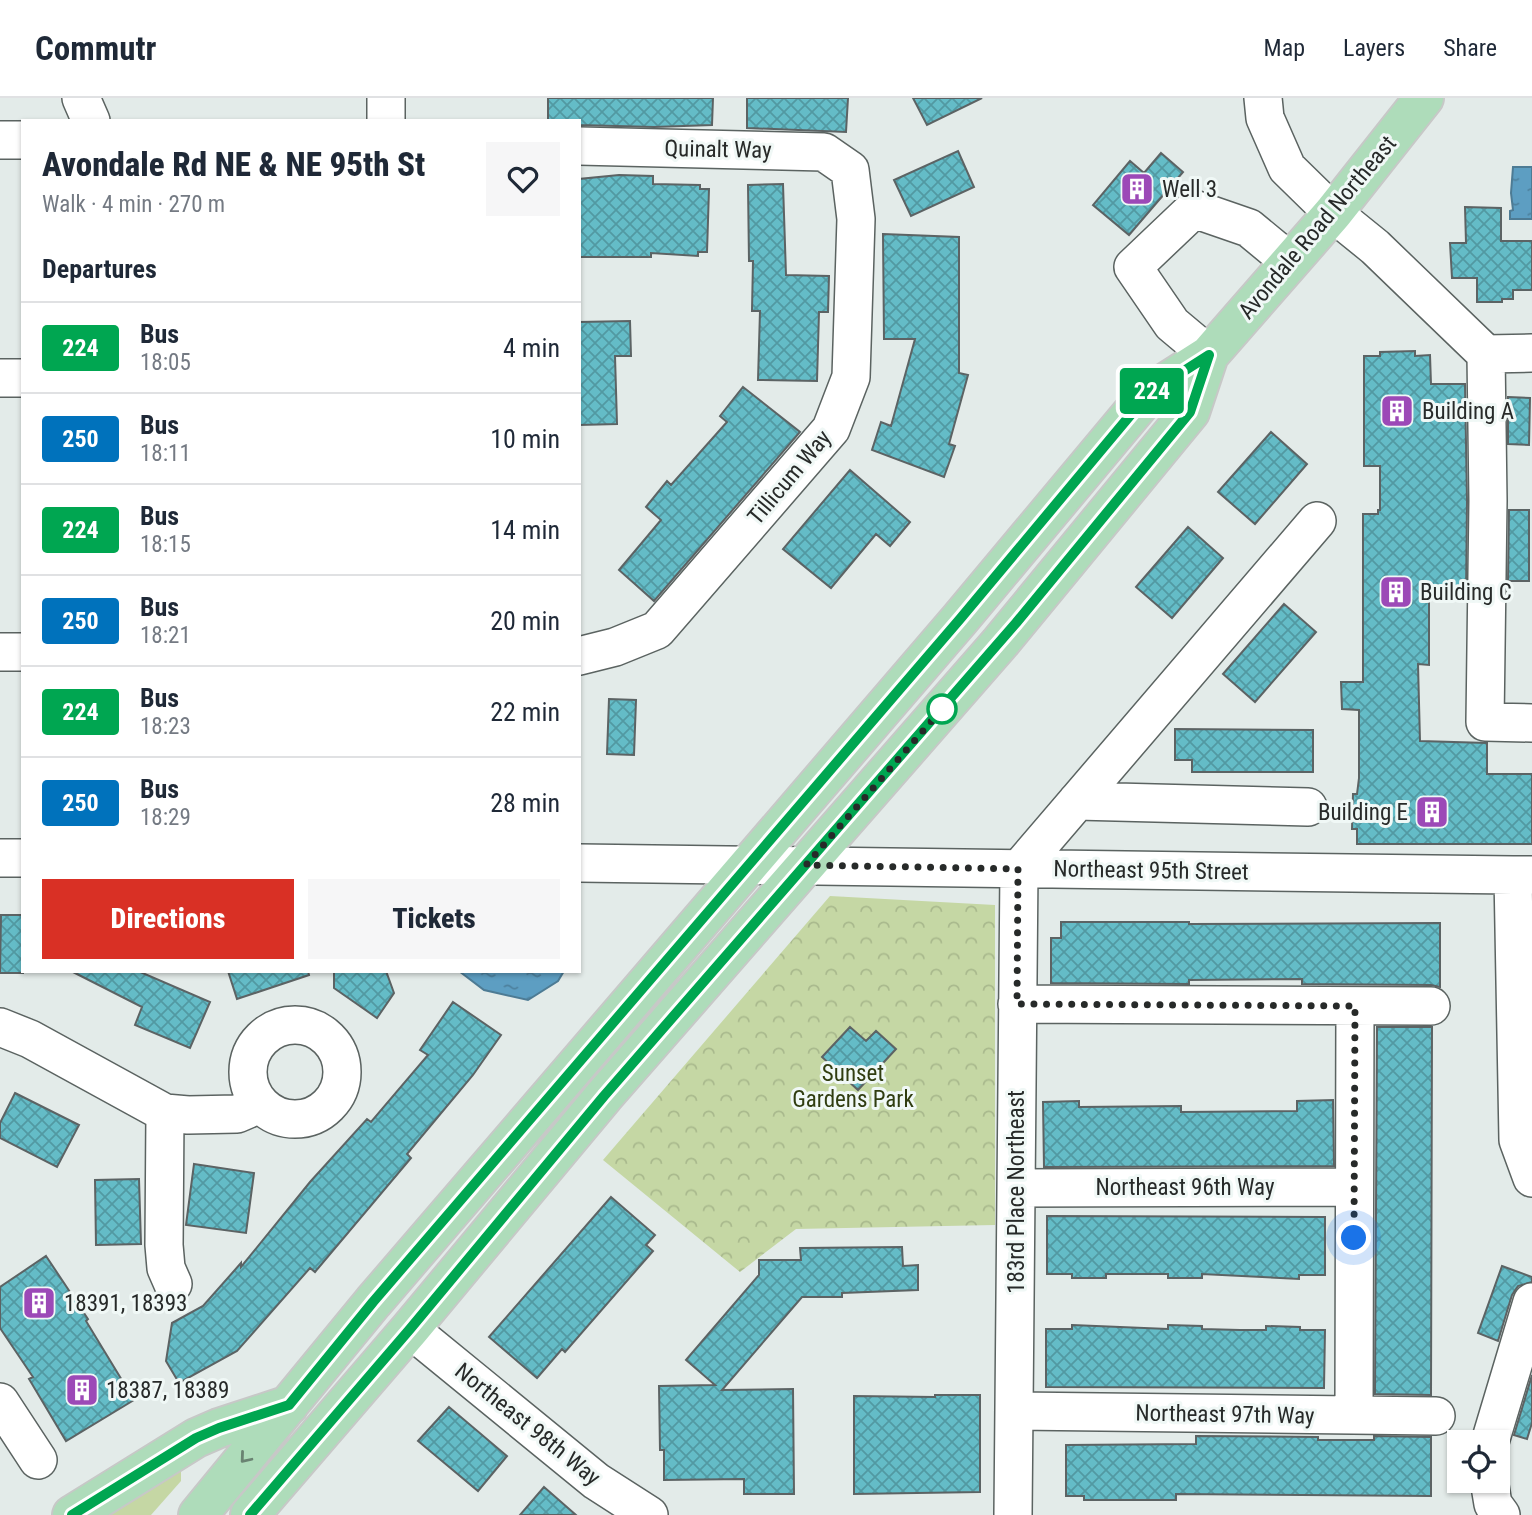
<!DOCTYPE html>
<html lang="en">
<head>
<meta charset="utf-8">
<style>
	:root { --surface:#fff; --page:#f6f6f7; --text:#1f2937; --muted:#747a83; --line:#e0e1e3; --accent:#d93025 }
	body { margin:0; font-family:"Roboto Condensed",sans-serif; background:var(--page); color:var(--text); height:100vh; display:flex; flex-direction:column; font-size:26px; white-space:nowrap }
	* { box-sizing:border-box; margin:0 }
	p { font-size:23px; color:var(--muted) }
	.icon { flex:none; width:38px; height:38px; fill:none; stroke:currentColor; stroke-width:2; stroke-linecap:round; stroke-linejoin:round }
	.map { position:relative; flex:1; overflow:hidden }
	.side { position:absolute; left:21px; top:21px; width:560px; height:854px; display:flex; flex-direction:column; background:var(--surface); border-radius:0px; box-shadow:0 2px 5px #0004 }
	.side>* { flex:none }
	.badge { padding:0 14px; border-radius:5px; font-size:24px; line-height:46px }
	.fabs { position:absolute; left:1447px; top:1332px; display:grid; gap:14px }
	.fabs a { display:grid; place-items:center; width:63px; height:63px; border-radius:0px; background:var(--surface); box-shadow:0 2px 5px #0004; font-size:35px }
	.you { position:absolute; width:35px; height:35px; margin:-18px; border:5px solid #fff; border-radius:50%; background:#1a73e8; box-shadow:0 0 0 10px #1a73e833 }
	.map>.badge { position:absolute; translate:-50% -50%; box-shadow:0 0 0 4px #fff }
	h2 { padding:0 21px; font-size:26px; line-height:63px }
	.round { display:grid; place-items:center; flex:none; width:74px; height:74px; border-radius:0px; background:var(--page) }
	.headline { display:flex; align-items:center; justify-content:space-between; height:119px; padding:0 21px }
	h1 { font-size:33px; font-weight:800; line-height:52px }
	.button { display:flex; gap:14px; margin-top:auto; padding:14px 21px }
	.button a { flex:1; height:80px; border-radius:0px; background:var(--accent); color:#fff; font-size:28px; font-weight:800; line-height:80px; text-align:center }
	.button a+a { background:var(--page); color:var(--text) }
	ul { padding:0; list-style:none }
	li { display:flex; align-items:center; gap:21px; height:91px; padding:0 21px; border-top:2px solid var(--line) }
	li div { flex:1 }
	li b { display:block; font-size:26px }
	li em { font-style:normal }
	li .badge { min-width:77px; font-weight:700; text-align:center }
	header { display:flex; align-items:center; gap:42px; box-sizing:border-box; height:98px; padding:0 35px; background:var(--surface); border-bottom:2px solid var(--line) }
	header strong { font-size:33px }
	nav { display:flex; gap:38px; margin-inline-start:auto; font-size:24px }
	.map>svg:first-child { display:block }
</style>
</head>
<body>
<header>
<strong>Commutr</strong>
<nav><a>Map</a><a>Layers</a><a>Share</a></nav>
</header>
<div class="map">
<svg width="1532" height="1417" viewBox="0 0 1532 1417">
	<defs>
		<pattern id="park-crowns" width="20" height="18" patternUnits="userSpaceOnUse" patternTransform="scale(1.75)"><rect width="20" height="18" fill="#c5d7a4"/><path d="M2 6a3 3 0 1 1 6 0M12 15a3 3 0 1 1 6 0" fill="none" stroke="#a9b98d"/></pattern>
		<pattern id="water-ripples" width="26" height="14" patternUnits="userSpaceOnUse" patternTransform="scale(1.75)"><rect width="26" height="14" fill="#5d9ec2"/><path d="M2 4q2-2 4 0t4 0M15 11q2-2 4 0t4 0" fill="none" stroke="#4d819e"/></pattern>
		<pattern id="building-cross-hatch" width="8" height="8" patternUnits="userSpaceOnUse" patternTransform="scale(1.75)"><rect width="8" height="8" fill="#64bcc7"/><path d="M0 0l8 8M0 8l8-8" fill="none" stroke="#5299a2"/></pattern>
	</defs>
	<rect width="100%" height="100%" fill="#e3ebe9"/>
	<path fill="#c5d7a4" d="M174 1371 181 1374V1383L151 1417H90Z"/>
	<path fill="url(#park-crowns)" d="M830 798 995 807V1127L796 1131 740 1174 603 1062Z"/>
	<path fill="url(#water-ripples)" stroke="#4d7b94" stroke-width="2" d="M1513 69H1532V121H1510V113L1513 112 1511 95Z
		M459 873H564L558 883 528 902 484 892Z"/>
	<path fill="url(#building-cross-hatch)" stroke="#5c6364" stroke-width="2" d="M548 0H713L712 27 654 29 579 27V23H548Z
		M747 0H848L846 34 747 30Z
		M913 0H982L927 27Z
		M958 53 974 89 911 118 894 82Z
		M1161 55 1183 74 1129 137 1093 107 1130 63 1144 75Z
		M619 77 653 78V86L700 87V91H709L707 154H698V158L651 155V159H579V81Z
		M783 86 786 177 829 178 828 214H819L817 283 758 282 760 213H752L753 163H749L748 87Z
		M1465 109 1501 110V143H1532V192H1513V201H1502V204H1477V180H1452L1450 145H1466Z
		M883 136 959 139V275L968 277 949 346 955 348 944 379 872 352 881 324 891 328 915 241H884Z
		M630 223 631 258H615L617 326 579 327V224Z
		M1415 253V258L1430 257 1431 286H1465L1467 403 1466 499H1429V567L1418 566 1420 643 1487 645V676H1532V746H1357V731H1352L1353 696H1357L1359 680V612L1342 611 1341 584H1363V416H1378V412H1380V368H1364V258H1380V254Z
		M743 289 800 334 654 503 619 472 661 422 646 409 667 383 671 387 727 324 720 318Z
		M1508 299 1530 300 1529 347 1508 346Z
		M1271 334 1307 366 1255 426 1218 394Z
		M850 372 910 424 890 448 876 436 831 490 783 451Z
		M1509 412H1529V483H1508Z
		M1188 429 1223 460 1172 520 1136 489Z
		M1284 506 1316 534 1255 604 1223 576Z
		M609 601 636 602 634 657 607 656Z
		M1175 631 1313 632V674H1192V662H1175Z
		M1 817H23V875H0Z
		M1061 824H1189V826L1440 825V889L1431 887 1302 886V881L1189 882V886L1051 885V840H1061Z
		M71 873H138L210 904 190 950 135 927 142 909Z
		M228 873H308L309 877 237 901Z
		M334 873H386L394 895 377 920 334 890Z
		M453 904 501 937 473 977 407 1056 411 1060 315 1174 310 1170 237 1253 179 1285 166 1263 172 1225 203 1208 241 1165V1169L310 1084 367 1021 371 1024 428 957 420 952Z
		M850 929 866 943 876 933 896 951 858 992 822 959Z
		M1377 929H1432L1431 1297 1375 1296Z
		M15 995 79 1027 57 1069 0 1040V1025Z
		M1333 1002 1334 1068 1044 1069 1043 1004 1079 1003V1009L1181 1008V1014L1297 1013V1003Z
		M194 1066 254 1075 246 1135 186 1127Z
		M139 1081 141 1146 96 1147 95 1082Z
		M611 1099 655 1137 646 1147 653 1153 565 1254 562 1251 537 1280 489 1239Z
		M1047 1118 1325 1119V1177H1299V1181L1202 1176V1180H1168V1176H1106V1180H1072V1176H1047Z
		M902 1149 903 1168 918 1167V1192L842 1195V1199H802L722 1292 793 1291 794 1396H744V1381L664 1382V1352H660L659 1288 715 1287 686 1262 759 1177V1162H801L800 1150Z
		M46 1158 88 1221 86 1223 134 1302 66 1343 29 1281 33 1279 0 1230V1189Z
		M1502 1168 1532 1179V1184L1518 1188 1512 1197 1498 1243 1478 1235Z
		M1072 1227 1168 1231V1227L1202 1228V1231L1240 1232H1266V1228L1300 1229V1232H1325L1324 1290 1046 1289V1231H1072Z
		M1532 1277V1325L1527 1341 1514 1337Z
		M935 1297H980V1394L854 1396V1298L935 1299Z
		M449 1309 507 1358 478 1393 418 1343Z
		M1196 1338 1318 1339V1342H1374V1338L1431 1339V1398L1176 1396V1402H1084V1398H1066V1347L1196 1346Z
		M544 1389 576 1417H520Z"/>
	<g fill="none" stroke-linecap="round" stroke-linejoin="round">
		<defs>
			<path id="minor" d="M81 0 91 23
				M386 0V23
				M1263 0 1265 20 1287 70 1333 115 1375 149 1486 256
				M0 42H23
				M579 48 824 54 850 72 856 121 851 279 831 331 657 532 615 549 579 558
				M1532 255 1486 256 1488 403 1485 624 1532 625
				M1209 257 1172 226 1133 169 1194 111 1249 130 1289 163
				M0 280H23
				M0 554H23
				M1077 703 1308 709
				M0 760H23
				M579 765 1513 777
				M1532 777H1513L1518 1042 1532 1080
				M1017 906 1431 908
				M248 974a47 47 0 1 1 94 0a47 47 0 1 1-94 0Z
				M0 929 30 941 165 1015 188 1017 237 1016 260 1006
				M165 1015 164 1147 166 1170 173 1186
				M1017 1090 1354 1089
				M410 1231 596 1383 649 1417
				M0 1304 38 1362
				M1014 1313 1436 1318
				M1354 1317 1355 908
				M1490 1344 1532 1204
				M1489 1382 1493 1406 1501 1417
				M1013 1417 1019 771 1317 423"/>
			<path id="major" d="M72 1417 196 1340 219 1330 289 1307
				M198 1417 373 1204 960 521 1148 296 1209 257 1333 115 1424 0
				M250 1417 410 1231 604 998 999 546 1190 314 1209 257"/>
		</defs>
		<use href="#minor" stroke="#5b6361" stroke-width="40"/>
		<use href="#major" stroke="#c7c8c7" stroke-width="42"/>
		<use href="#minor" stroke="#fff" stroke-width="37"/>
		<use href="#major" stroke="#aedcba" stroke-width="38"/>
	</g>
	<defs><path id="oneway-chevron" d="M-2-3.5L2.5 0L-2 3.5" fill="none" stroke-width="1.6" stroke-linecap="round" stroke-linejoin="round" transform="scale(1.75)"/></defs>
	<use stroke="#6a8372" href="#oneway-chevron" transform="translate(245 1360) rotate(130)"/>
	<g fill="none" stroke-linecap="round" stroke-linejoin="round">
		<defs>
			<path id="line" d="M72 1417 196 1340 219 1330 289 1307 373 1204 960 521 1148 296 1209 257 1190 314 1016 525 604 998 410 1231 250 1417"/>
		</defs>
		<use href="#line" stroke="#fff" stroke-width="16"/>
		<use href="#line" stroke="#00a651" stroke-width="10"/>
		<path stroke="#272a29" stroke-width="7" stroke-dasharray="0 12.6" d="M942 611 949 603 806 767 1018 771 1017 906 1355 908 1354 1140"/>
	</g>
	<defs>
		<symbol id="building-square" viewBox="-11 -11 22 22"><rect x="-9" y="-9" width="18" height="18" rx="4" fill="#9c49b7" stroke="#f0f8f6"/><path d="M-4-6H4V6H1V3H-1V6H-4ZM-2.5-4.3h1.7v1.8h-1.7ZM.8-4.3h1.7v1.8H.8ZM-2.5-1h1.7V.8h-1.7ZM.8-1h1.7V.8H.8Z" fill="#fff"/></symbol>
	</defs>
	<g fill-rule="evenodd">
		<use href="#building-square" x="1118" y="72" width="38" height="38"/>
		<use href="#building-square" x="1378" y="294" width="38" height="38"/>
		<use href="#building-square" x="1377" y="475" width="38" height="38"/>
		<use href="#building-square" x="1413" y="695" width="38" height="38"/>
		<use href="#building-square" x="20" y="1186" width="38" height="38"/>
		<use href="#building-square" x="63" y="1273" width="38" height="38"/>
	</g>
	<circle fill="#fff" stroke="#00a651" stroke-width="3.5" cx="942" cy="611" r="14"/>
	<g text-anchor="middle" stroke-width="6" stroke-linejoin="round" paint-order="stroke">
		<g font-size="23" fill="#272a29" stroke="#f0f8f6">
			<text transform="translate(718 51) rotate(1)" y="8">Quinalt Way</text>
			<text transform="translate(1317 129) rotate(-50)" y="8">Avondale Road Northeast</text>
			<text transform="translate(789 379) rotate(-50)" y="8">Tillicum Way</text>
			<text transform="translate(1151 772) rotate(1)" y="8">Northeast 95th Street</text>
			<text x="1185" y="1097">Northeast 96th Way</text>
			<text transform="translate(1016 1094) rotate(-90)" y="8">183rd Place Northeast</text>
			<text transform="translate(1225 1316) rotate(1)" y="8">Northeast 97th Way</text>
			<text transform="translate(528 1326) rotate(39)" y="8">Northeast 98th Way</text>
		</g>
		<g font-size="23" fill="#272a29" stroke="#f0f8f6" text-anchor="start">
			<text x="1162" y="99">Well 3</text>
			<text x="1422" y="321">Building A</text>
			<text x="1420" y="502">Building C</text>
			<text x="1408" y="722" text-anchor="end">Building E</text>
			<text x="64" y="1213">18391, 18393</text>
			<text x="106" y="1300">18387, 18389</text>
		</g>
		<g font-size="23" fill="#303d10" stroke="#f0f8f6">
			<text x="853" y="983">Sunset<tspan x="853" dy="26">Gardens Park</tspan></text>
		</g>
	</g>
</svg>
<div class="fabs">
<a><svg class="icon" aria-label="locate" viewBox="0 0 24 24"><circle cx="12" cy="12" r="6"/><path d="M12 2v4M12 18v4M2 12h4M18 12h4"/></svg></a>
</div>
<div class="you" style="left:1354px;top:1140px"></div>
<b class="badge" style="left:1152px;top:293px;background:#00a651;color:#fff">224</b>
<section class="side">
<div class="headline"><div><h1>Avondale Rd NE &amp; NE 95th St</h1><p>Walk · 4 min · 270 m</p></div><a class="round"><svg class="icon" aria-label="heart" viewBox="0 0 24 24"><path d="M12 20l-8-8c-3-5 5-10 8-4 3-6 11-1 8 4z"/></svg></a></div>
<h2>Departures</h2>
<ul>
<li><span class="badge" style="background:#00a651;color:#fff">224</span><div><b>Bus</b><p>18:05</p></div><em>4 min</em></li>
<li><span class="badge" style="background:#0072bc;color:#fff">250</span><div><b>Bus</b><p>18:11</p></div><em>10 min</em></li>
<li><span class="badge" style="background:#00a651;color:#fff">224</span><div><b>Bus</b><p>18:15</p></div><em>14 min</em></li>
<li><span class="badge" style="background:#0072bc;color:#fff">250</span><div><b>Bus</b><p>18:21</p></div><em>20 min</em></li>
<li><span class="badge" style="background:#00a651;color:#fff">224</span><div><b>Bus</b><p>18:23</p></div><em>22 min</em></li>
<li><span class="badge" style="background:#0072bc;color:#fff">250</span><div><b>Bus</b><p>18:29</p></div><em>28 min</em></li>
</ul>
<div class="button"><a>Directions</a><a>Tickets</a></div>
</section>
</div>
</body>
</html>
